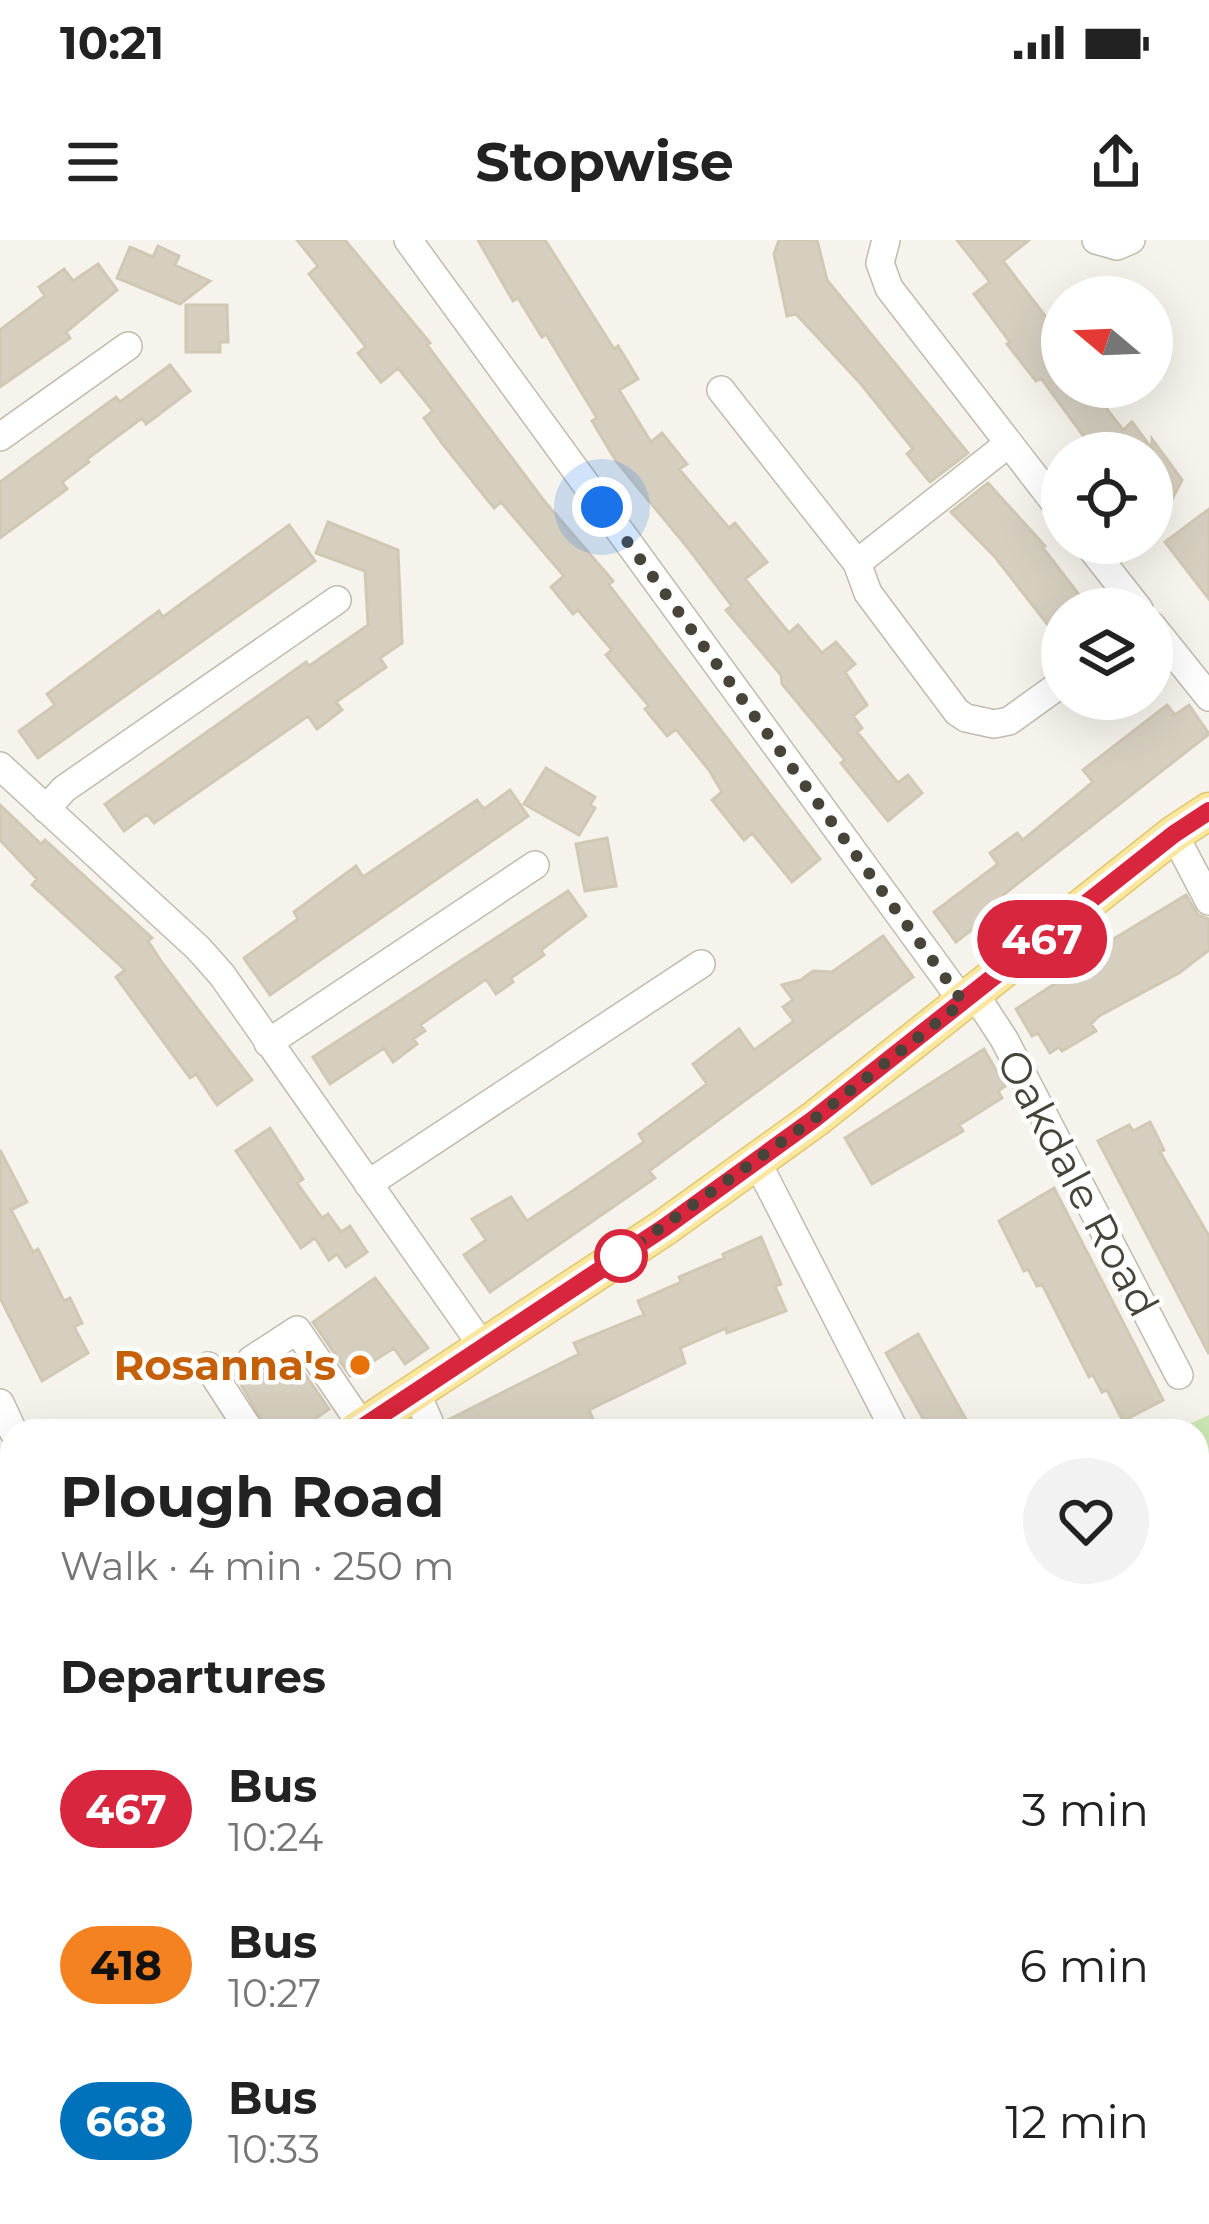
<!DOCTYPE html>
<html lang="en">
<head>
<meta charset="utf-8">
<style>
	:root { --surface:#fff; --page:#f2f2f2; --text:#222; --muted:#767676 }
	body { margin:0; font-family:Montserrat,sans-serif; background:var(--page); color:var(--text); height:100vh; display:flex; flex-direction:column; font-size:45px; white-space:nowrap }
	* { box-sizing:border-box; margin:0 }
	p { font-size:39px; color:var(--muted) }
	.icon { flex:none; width:66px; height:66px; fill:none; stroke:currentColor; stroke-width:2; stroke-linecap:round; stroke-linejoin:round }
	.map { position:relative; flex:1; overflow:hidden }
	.panel { position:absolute; left:0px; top:1179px; width:1209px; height:807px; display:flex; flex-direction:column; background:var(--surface); border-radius:36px 36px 0 0; box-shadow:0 12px 48px #0002 }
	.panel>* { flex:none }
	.badge { padding:0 24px; border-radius:39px; font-size:42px; line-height:78px }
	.needle { width:78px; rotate:289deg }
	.controls { position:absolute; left:1041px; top:36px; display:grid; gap:24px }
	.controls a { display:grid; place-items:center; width:132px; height:132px; border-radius:50%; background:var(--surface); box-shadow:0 12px 48px #0002; font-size:60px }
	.you { position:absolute; width:60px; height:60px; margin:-30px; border:9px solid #fff; border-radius:50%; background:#1a73e8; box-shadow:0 0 0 18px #1a73e833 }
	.map>.badge { position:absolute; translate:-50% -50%; box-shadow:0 0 0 6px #fff }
	h2 { padding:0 60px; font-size:45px; line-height:108px }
	.round { display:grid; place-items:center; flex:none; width:126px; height:126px; border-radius:63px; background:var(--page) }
	.summary { display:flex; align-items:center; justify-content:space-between; height:204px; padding:0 60px }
	h1 { font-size:57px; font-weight:700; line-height:90px }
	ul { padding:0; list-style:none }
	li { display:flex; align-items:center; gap:36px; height:156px; padding:0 60px }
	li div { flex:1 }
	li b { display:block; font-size:45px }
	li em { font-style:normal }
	li .badge { min-width:132px; font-weight:700; text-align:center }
	.status { display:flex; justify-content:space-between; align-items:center; height:84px; padding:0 60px; background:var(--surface); direction:ltr }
	.status svg { height:33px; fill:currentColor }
	header { display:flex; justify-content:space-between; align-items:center; height:156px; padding:0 60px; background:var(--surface); font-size:54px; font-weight:700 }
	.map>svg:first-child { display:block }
</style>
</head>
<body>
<div class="status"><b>10:21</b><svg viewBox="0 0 49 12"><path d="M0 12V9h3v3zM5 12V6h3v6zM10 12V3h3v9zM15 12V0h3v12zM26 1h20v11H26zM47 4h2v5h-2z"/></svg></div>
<header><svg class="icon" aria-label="menu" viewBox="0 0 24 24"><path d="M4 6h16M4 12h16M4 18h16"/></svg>Stopwise<svg class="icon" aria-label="share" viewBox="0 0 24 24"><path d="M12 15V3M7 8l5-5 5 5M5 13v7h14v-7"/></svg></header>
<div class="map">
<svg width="1209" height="1984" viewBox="0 0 1209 1984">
	<rect width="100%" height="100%" fill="#f5f3eb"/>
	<path fill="#cde7b5" d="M1209 1175V1618L1197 1610V1191H1174Z
		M12 1609V1974H905L898 1984H0V1615Z
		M1197 1618 1209 1626V1984H1186L1182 1974H1197Z"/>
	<path fill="#aacdee" d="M1197 1662 1209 1672V1906L1197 1898Z"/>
	<path fill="#d6cfc0" stroke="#d1c8b4" stroke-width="3" d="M297 0H345L430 103 427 105 545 262 613 341 609 345 820 619 792 642 752 593 744 600 712 560 722 552 709 530 676 489 667 496 645 469 649 466 606 415 612 410 578 370 573 374 551 347 564 336 501 262 494 268 442 203 424 178 433 171 398 128 381 142 358 113 366 107 309 34 318 26Z
		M478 0H545L614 109 618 106 638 139 619 150 651 202 662 193 687 224 679 229 729 288 735 283 767 322 745 339 789 393 798 385 822 413 836 402 855 424 845 432 867 465 853 476 862 488 857 492 898 543 908 535 922 553 888 581 841 523 845 520 782 444 781 435 726 370 732 366 688 308 616 221 592 181 597 178 546 94 542 97 518 58 513 61Z
		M779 0H817L827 40 968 213 930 242 907 214 913 209 861 144 796 74 787 76 774 14Z
		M957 0H1029L1003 21 1049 81 1062 71V147H1090L1123 190 1132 182 1152 209V199L1182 240 1152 298V213H1096L1041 138 1036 141 1007 104 1010 102 974 54 990 42Z
		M158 6 179 16 175 25 210 41 180 64 117 38 130 7 153 17Z
		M98 24 117 50 66 92 70 98 0 147V90L45 56 39 47 64 29 73 41Z
		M186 65H227L228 102H220V112H186Z
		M170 125 190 151 146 184 142 178 87 219 89 222 62 242 67 249 0 298V242L116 157 120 162Z
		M988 243 1045 306 1043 308 1090 369H1062V403L995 317 951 272Z
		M1209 269V359L1165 302Z
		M328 282 398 310 402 403 380 418 386 427 336 462 342 470 317 489 308 476 154 583 147 574 124 591 105 564 306 422 309 426 368 385 365 331 316 313Z
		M289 285 315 321 38 518 19 491 55 465 47 454 159 371 163 377Z
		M1167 465 1175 475 1189 465 1209 494 1003 655 1008 661 956 702 934 672 998 624 990 613 1017 593 1023 600 1093 542 1083 530Z
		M546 528 595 557 590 565 595 568 579 595 524 564Z
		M510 550 528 576 270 755 244 718 298 679 294 672 356 626 363 637 477 560 484 569Z
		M0 565 41 604 45 600 152 698 148 701 163 724 252 840 217 865 196 834 190 838 116 737 125 730 32 645 37 639 0 600Z
		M607 598 616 646 585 651 576 604Z
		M568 651 586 676 541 710 544 715 511 738 513 742 496 754 486 739 420 785 425 791 413 799 417 804 393 822 384 808 330 844 313 817Z
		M1186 655 1198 675 1209 679V710L1179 733 1099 776 1091 784 1096 791 1062 811 1059 807 1050 813 1038 793 1032 796 1016 769 1085 724 1082 718Z
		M883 696 913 737 649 931 655 938 490 1052 464 1015 486 1000 472 979 511 957 527 981 571 952 644 902 639 894 707 844 693 824 739 789 754 810 794 781 783 767 793 760 782 745 801 740 813 731 832 732Z
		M984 809 1005 846 998 851 1002 858 959 885 963 891 872 944 845 898Z
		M1150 882 1164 910 1160 912 1209 996V1114L1098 901 1129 885 1133 891Z
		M270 888 303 939 297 943 322 978 328 974 341 992 350 986 367 1012 346 1027 337 1014 329 1020 315 998 301 1008 236 911Z
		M0 910 27 962 11 970 33 1012 38 1009 64 1061 70 1058 82 1083 74 1087 88 1113 42 1141 0 1058Z
		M1054 948 1163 1160 1123 1181 1107 1150 1102 1152 1093 1135 1089 1137 1042 1044 1037 1046 1028 1029 1024 1031 999 981Z
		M761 997 781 1044 775 1046 786 1071 727 1093 726 1088 680 1108 685 1123 589 1170 598 1191H451L448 1180 579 1114 574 1103 644 1075 638 1061 681 1042 679 1037 724 1018 723 1014Z
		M375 1038 428 1108 405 1124 394 1108 350 1136 313 1082Z
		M918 1094 968 1183 954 1191H930L886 1113Z
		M292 1115 329 1169 297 1191H268L236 1136H260Z"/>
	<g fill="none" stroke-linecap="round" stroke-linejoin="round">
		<defs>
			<path id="minor" d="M408 0 963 762
				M886 0 880 23 889 48 1062 272
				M1096 0 1117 6 1131 0
				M721 150 857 323 868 353 957 472 966 478 994 484 1009 481 1062 443
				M0 197 128 106
				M1087 303 1139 369
				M857 323 1008 204
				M1152 386 1209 457
				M0 526 198 708 222 735 483 1107
				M46 569 64 549 337 360
				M1174 594 1209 661
				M974 753 1004 799 1179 1135
				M268 803 535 625
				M756 920 895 1191
				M368 944 701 724
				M251 1120 297 1090 363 1187
				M208 1126 250 1191
				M416 1152 433 1191
				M0 1163 13 1191
				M1167 1974 1172 1984
				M911 1984 919 1974"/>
			<path id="major" d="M356 1191 665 987 815 879 1174 594 1209 571
				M0 1421 12 1413"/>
		</defs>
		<use href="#minor" stroke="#c0bbad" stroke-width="30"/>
		<use href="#major" stroke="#e0c76d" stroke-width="39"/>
		<use href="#minor" stroke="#fff" stroke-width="27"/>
		<use href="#major" stroke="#fbe79e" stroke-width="36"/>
	</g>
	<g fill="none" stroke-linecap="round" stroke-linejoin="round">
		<defs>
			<path id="line" d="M357 1191 665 987 814 879 1174 594 1209 571"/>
		</defs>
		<use href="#line" stroke="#fff" stroke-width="27"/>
		<use href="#line" stroke="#d7263d" stroke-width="18"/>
		<path stroke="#494439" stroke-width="12" stroke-dasharray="0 21.6" d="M602 267 963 762 814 879 621 1016"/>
	</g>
	<circle fill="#fff" stroke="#d7263d" stroke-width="6" cx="621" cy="1016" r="24"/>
	<circle fill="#e8710a" stroke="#fff" stroke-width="4.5" cx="360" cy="1125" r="12"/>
	<g text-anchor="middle" stroke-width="9" stroke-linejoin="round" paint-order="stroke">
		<g font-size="42" fill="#494439" stroke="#fff">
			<text transform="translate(1078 943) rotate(62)" y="15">Oakdale Road</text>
		</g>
		<g font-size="42" font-weight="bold" fill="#c56008" stroke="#fff" text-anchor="end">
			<text x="336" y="1140">Rosanna's</text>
		</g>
	</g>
</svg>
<div class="controls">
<a><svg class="needle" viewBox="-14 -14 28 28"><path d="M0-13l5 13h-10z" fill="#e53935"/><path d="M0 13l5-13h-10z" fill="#767676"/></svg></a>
<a><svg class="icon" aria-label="locate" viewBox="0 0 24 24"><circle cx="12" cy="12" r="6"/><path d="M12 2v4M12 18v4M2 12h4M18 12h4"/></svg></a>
<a><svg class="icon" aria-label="layers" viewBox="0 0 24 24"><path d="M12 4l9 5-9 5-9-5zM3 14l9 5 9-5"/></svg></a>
</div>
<div class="you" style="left:602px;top:267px"></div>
<b class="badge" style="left:1042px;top:699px;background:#d7263d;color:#fff">467</b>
<section class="panel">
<div class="summary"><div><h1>Plough Road</h1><p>Walk · 4 min · 250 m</p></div><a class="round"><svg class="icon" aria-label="heart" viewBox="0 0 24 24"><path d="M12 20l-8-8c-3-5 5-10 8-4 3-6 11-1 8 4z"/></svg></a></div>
<h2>Departures</h2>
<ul>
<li><span class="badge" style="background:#d7263d;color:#fff">467</span><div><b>Bus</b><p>10:24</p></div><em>3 min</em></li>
<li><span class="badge" style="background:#f58220;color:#111">418</span><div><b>Bus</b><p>10:27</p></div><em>6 min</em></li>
<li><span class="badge" style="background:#0072bc;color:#fff">668</span><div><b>Bus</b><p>10:33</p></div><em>12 min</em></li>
</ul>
</section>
</div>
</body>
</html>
